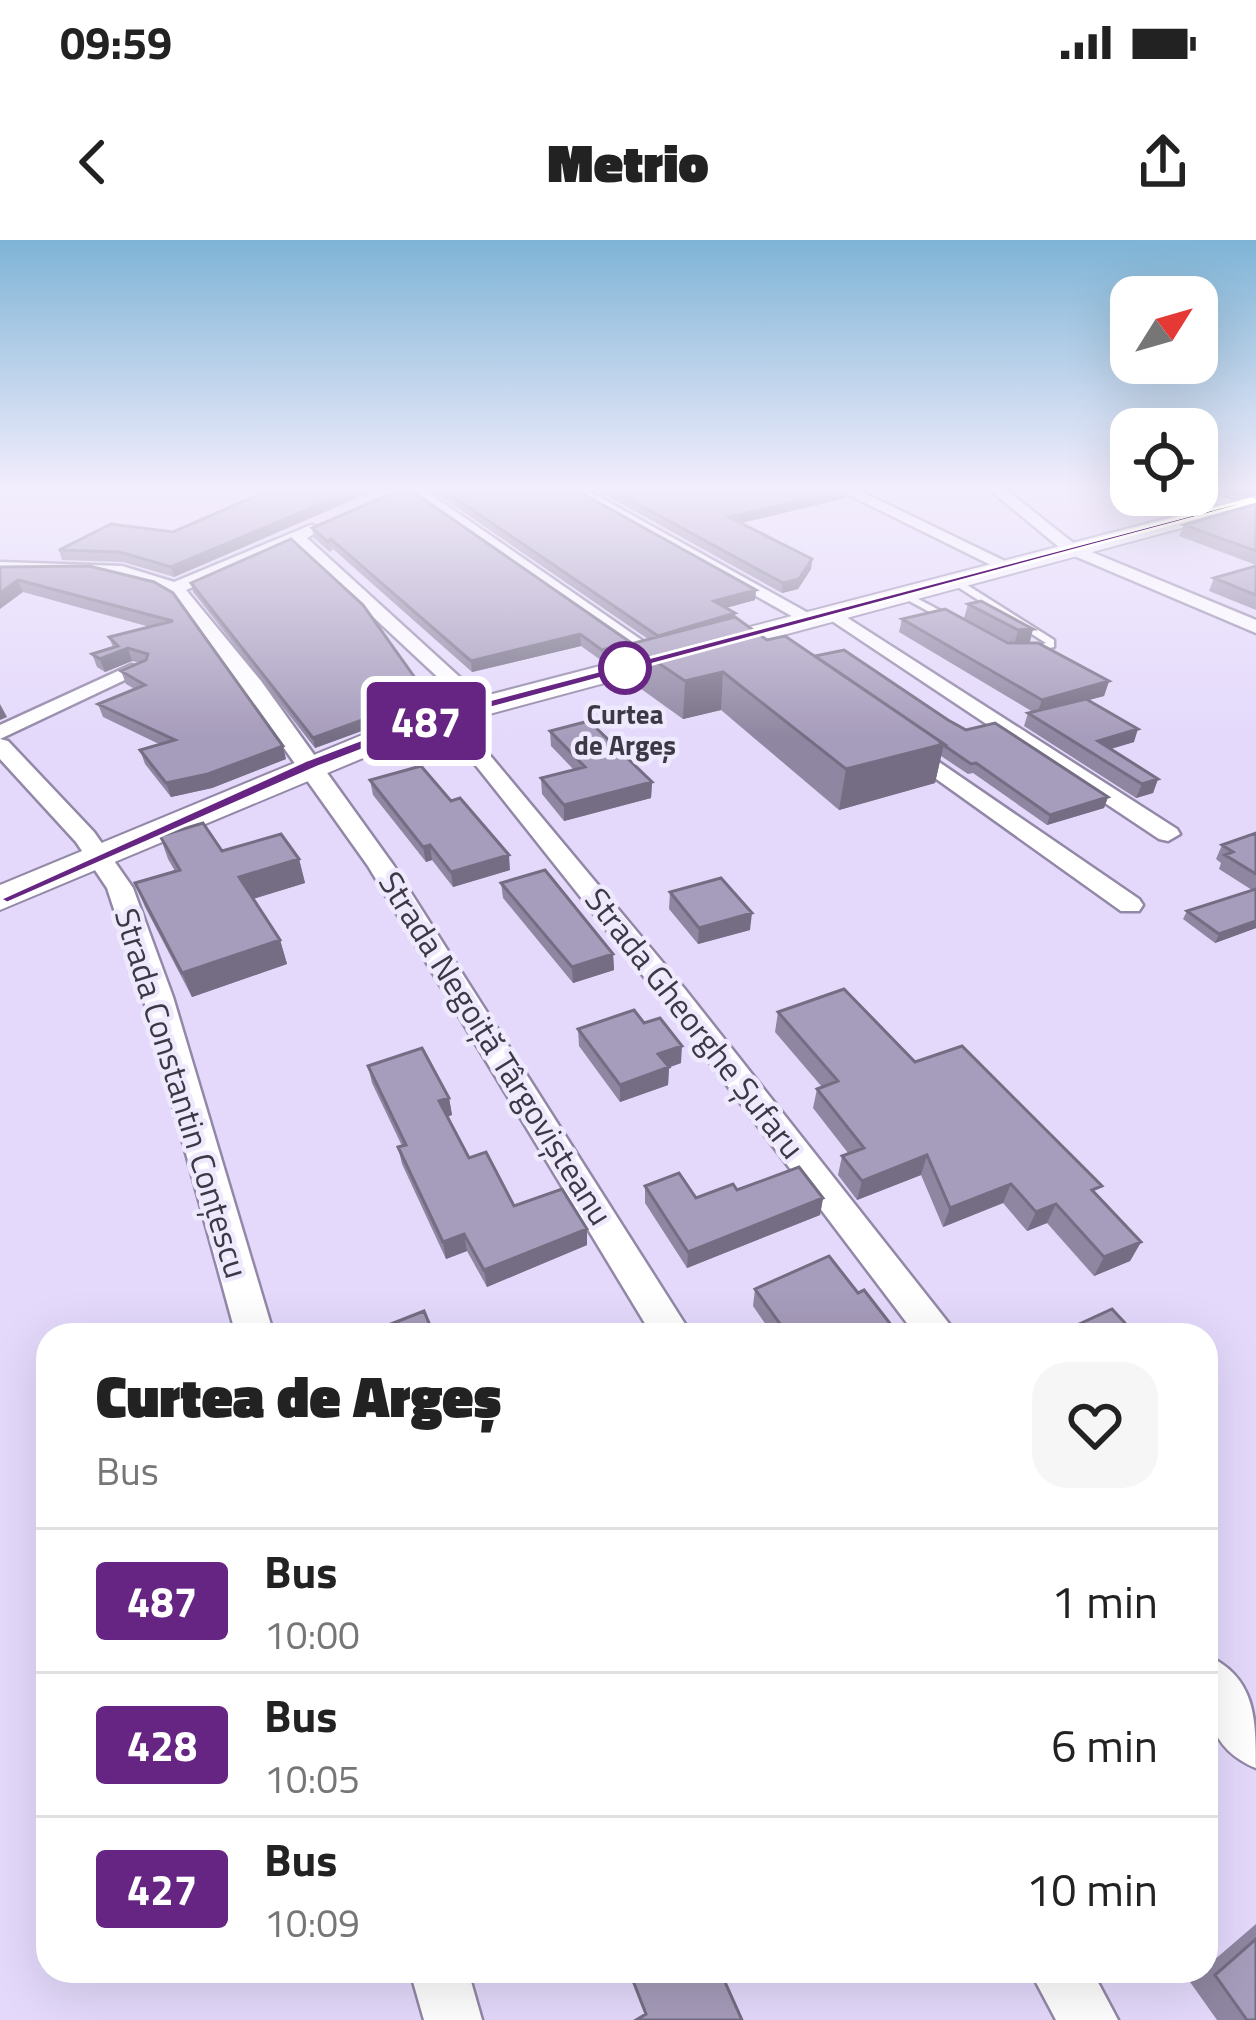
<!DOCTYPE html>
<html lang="en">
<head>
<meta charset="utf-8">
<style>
	:root { --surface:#fff; --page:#f6f6f6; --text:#222; --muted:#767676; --line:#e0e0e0 }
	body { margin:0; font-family:"Titillium Web",sans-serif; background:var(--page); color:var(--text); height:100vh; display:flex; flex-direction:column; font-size:45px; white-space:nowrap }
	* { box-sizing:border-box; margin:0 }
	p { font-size:39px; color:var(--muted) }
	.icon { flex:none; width:66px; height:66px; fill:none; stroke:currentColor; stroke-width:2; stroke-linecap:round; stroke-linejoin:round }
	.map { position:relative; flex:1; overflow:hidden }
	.sheet { position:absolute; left:36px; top:1083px; width:1182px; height:660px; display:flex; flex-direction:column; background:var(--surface); border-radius:36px; box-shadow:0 12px 48px #0002 }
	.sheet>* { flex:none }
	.badge { padding:0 24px; border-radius:9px; font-size:42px; line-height:78px }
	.needle { width:78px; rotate:53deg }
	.controls { position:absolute; left:1110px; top:36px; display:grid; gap:24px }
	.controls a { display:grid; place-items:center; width:108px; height:108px; border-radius:24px; background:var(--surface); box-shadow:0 12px 48px #0002; font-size:60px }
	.map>.badge { position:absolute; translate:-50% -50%; box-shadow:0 0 0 6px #fff }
	.round { display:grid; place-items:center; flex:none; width:126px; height:126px; border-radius:36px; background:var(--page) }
	.head { display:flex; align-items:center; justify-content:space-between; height:204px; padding:0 60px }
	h1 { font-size:57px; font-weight:800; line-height:90px }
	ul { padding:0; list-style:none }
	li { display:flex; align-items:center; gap:36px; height:144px; padding:0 60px; border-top:3px solid var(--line) }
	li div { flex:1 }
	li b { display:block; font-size:45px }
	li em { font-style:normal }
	li .badge { min-width:132px; font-weight:700; text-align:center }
	.status { display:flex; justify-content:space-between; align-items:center; height:84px; padding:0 60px; background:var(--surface); direction:ltr }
	.status svg { height:33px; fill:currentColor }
	header { display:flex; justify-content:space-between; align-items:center; height:156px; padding:0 60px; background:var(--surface); font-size:54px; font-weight:800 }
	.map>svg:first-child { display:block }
</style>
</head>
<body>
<div class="status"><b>09:59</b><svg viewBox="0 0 49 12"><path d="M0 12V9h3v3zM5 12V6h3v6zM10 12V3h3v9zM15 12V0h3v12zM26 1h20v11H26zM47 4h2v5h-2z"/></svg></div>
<header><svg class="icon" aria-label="back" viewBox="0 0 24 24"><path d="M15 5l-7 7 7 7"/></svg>Metrio<svg class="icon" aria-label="share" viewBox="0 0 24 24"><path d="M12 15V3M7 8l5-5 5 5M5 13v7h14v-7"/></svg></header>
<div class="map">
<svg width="1256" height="1780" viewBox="0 0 1256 1780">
	<rect width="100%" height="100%" fill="#e4d9fb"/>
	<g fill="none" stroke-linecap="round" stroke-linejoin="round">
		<defs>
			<path id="lane" d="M950 338H956L1054 400V407L1024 414V410L1046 403 950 342Z
				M903 351 958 380 960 382 952 384 900 356V352Z"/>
			<path id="street" d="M406 249H423L669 419 652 423Z
				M567 249H585L819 379 804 383Z
				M837 249H856L1015 326 1001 330Z
				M989 249H1005L1077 306 1256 380V393L1065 312Z
				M1197 249 1242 263 1244 266 1237 270 1192 256Z
				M311 285 325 288 307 298 487 462V470H473L294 303 186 350 261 441 394 626 692 1095H652L368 626 180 362C127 325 62 334 0 332V322L122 326 174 342Z
				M832 368 1177 589 1180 594 1168 601 1159 599 826 377 823 373Z
				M131 425 148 429 0 499 8 501 94 592 133 648 173 757 274 1095H236L143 757 107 648 76 602 0 519V485Z
				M446 469 453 471 684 748 958 1095H916L664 762 439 479V471Z
				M901 496 1139 659 1143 665 1139 671H1121L893 508V498Z
				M1206 1415C1256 1437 1256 1479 1256 1528 1203 1506 1206 1463 1206 1415Z
				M410 1731H468L482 1780H424Z
				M1030 1731H1092L1118 1780H1056Z"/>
			<path id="secondary" d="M1256 255V268L430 490 0 670V645L408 476Z"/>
		</defs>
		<use href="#lane" stroke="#9388a7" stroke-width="5"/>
		<use href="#street" stroke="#9388a7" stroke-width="5"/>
		<use href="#secondary" stroke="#9388a7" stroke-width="4"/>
		<use href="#lane" fill="#fff" fill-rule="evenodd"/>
		<use href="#street" fill="#fff" fill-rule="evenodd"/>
		<use href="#secondary" fill="#fff" fill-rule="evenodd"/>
	</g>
	<path fill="#8f86a1" d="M272 249H378L174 337 123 322 62 320 59 310 173 292Z
		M430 249H574L756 350 755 360 726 368 735 373V377L767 400 815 416 1108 557 1104 568 1047 585 973 533 968 534 941 516 935 543 839 570 721 470 683 479 630 441V414L602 421 581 406 472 432 333 309 330 312 314 298 312 288 630 404 648 399Z
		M595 249 847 250 846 258 741 283 812 319 811 329 798 349 782 353Z
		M1213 249H1256L1234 256Z
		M1256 264V325L1179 296 1184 285Z
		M1256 326V370L1209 351 1214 338Z
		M0 327 154 342 286 519 212 548 171 557 145 524 140 510 159 504 103 477 98 464 135 449 126 444 121 431 140 423 132 421 105 432 97 427 92 414 113 407 109 397 150 387 23 352Z
		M191 343 430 466 315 508 193 352Z
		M968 364 1033 389 1030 403 1109 441 1104 456 1088 460 1134 502 1111 509 1158 539 1153 553 1136 558 1024 486 1028 473 1033 472 899 392 902 379 1011 403 964 378Z
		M550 491 652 542 651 558 564 581 542 554 541 538 574 530 551 506Z
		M456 501 457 509 408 526 389 512 387 504Z
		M370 540 510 630 453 647 432 620 426 622 373 555Z
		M1256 593V688L1215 703 1183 679 1187 671 1252 650 1219 629 1221 623 1216 619 1222 605Z
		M160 596 222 611 299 619 305 643 253 659 280 700 287 724 192 757 145 667 135 643 175 631 168 619Z
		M501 643 613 714 614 730 573 743 503 658Z
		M670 652 750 690 698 704 669 669Z
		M778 772 915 822 1097 956 1141 1002 1130 1021 1094 1036 1047 983 1027 991 1003 963 943 987 921 935 857 960 838 935 842 916 848 913 813 868 817 849 822 847 775 792Z
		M644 783 681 823 669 827 668 845 620 862 579 806 578 789Z
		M368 826 449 858 452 875 447 877 469 918 514 966 587 1005 487 1047 467 1011 446 1019 402 924 398 907 402 906 372 843Z
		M645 946 696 958 737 950 823 958 820 975 687 1028 645 963Z
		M755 1049 899 1095H773L753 1066Z
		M1077 1085 1136 1095H1073L1072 1093Z
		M1256 1684V1780H1217L1190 1742 1202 1731H1206V1727Z"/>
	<path fill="#746d83" d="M356 249H378L174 337 171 327Z
		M1237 249H1256V252L1234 256Z
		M847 250 846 258 728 286 729 277Z
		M812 319 811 329 798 349 782 353 783 343Z
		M18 340 23 352 0 369V353Z
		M756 350 755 360 714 371V361Z
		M735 373 734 383 658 396Z
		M1033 389 1029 403 1014 405 1018 390Z
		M580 394 581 406 472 432 471 421Z
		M630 402V414L602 421V410Z
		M128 408 132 421 105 432 100 419Z
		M723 432 721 470 683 479 685 441Z
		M1109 441 1104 456 1037 474 1042 460Z
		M428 456 430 466 315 508 313 498Z
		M0 464 7 477 0 480Z
		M1138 489 1134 502 1093 514 1098 501Z
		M456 501 457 509 408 526 407 518Z
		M944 504 935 543 839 570 846 529Z
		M283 506 286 519 212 548 171 557 166 543Z
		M1158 539 1153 553 1136 558 1142 544Z
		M652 542 651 558 564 581V565Z
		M1108 557 1104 568 1047 585 1050 575Z
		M430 605 432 620 426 622 423 607Z
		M509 615 510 630 453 647 451 632Z
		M299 619 305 643 246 661 239 637Z
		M752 673 750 690 698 704 699 688Z
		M1256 681V688L1215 703 1219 694Z
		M280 700 287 724 192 757 182 733Z
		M613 714 614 730 573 743 572 727Z
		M682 806 681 823 662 830 669 827 668 845 620 862V845L658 814Z
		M449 858 452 875 442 878 439 861Z
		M927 915 921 935 857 960 862 941Z
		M1011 944 1003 963 943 987 950 968Z
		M823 958 820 975 687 1028 688 1012Z
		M1056 964 1047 983 1027 991 1036 972Z
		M587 989V1005L487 1047 484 1030Z
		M464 994 467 1011 446 1019 443 1002Z
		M1141 1002 1130 1021 1094 1036 1104 1017Z"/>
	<path fill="#a69cbb" stroke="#746d83" stroke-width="3" d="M272 249H356L171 327 120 312 59 310 111 284 173 292Z
		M402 249H409L630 402 602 410 580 394 471 421 331 299 328 302 312 288Z
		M442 249H574L756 350 714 361 735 373 658 396Z
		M610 249H846L847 250 729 277 812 319 799 339 783 343Z
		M1256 264V311L1184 285Z
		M291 299 363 365 428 456 313 498 191 343Z
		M89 326 154 342 173 353 283 506 208 534 166 543 140 510 175 500 98 464 145 445 121 431 146 420 148 414 128 408 100 419 92 414 118 406 109 397 173 381 18 340 0 353V327Z
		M1256 326V355L1214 338Z
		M981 361 1033 389 1018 390 968 364Z
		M945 369 1008 403H1038L1109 441 1042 460 902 379Z
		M735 377 767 400 785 396 944 504 846 529 723 432 685 441 630 404Z
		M844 410 948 480 966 490 995 483 1108 557 1050 575 976 523 971 524 942 504H944L815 416Z
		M1086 459 1138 489 1098 501 1158 539 1142 544 1028 473Z
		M589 481 652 542 564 565 541 538 585 527 550 491Z
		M442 483 456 501 407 518 387 504Z
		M421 526 451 561 460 558 509 615 451 632 430 605 423 607 370 540Z
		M203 583 222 611 281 594 299 619 239 637 280 700 182 733 135 643 180 630 160 596Z
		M1256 593V634L1225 615 1233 612 1222 605Z
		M545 630 613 714 572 727 501 643Z
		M721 638 752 673 699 688 670 652Z
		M1256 649V681L1219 694 1187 671Z
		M844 749 915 822 962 806 1102 946 1092 950 1141 1002 1104 1017 1056 964 1036 972 1011 944 950 968 927 915 862 941 842 916 864 908 817 849 838 841 778 772Z
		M634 770 644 783 660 778 682 806 658 814 669 827 620 845 578 789Z
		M422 808 449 858 439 861 469 918 486 912 514 966 562 949 587 989 484 1030 464 994 443 1002 398 907 406 905 368 826Z
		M799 927 823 958 688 1012 645 946 679 933 696 958 733 944 737 950Z
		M829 1016 858 1053 864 1050 899 1095H788L755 1049Z
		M1112 1069 1136 1095H1085L1077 1085Z
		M424 1071 434 1095H363Z
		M1256 1699V1780H1247L1215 1735Z
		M643 1731H720L742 1780H636L646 1774 632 1738Z"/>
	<linearGradient id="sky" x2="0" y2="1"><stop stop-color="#7eb4d6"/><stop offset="0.5" stop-color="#f3eefd"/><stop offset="1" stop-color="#f3eefd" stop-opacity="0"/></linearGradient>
	<rect width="1256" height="498" fill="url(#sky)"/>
	<path fill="#662483" stroke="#fff" stroke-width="3" d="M1252 259 1256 261 424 486 318 527 7 663 0 659 307 520 413 480Z"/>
	<circle fill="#fff" stroke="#662483" stroke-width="6" cx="625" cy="428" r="24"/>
	<g text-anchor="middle" stroke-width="9" stroke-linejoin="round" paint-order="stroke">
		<g font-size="27" font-weight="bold" fill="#3d3845" stroke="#efe9fd">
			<text x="625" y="484">Curtea<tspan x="625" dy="31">de Argeș</tspan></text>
		</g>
		<g font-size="33" fill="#3d3845" stroke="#efe9fd">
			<text transform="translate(695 783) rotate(52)" y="12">Strada Gheorghe Șufaru</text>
			<text transform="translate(496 808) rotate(58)" y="12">Strada Negoiță Târgovișteanu</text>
			<text transform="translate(182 853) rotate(73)" y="12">Strada Constantin Conțescu</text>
		</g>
	</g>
</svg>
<div class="controls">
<a><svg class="needle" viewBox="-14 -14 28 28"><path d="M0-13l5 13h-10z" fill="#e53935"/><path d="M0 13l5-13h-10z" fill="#767676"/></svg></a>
<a><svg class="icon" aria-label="locate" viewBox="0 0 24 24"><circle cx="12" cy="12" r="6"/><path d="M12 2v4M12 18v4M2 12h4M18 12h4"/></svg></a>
</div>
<b class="badge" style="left:426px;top:481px;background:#662483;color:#fff">487</b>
<section class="sheet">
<div class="head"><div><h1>Curtea de Argeș</h1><p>Bus</p></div><a class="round"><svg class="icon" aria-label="heart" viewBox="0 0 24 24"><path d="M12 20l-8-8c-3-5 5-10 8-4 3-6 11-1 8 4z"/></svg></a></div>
<ul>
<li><span class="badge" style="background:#662483;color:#fff">487</span><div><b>Bus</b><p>10:00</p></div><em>1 min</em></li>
<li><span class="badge" style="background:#662483;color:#fff">428</span><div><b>Bus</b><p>10:05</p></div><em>6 min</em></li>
<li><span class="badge" style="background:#662483;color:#fff">427</span><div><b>Bus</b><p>10:09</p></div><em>10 min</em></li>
</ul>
</section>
</div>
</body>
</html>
